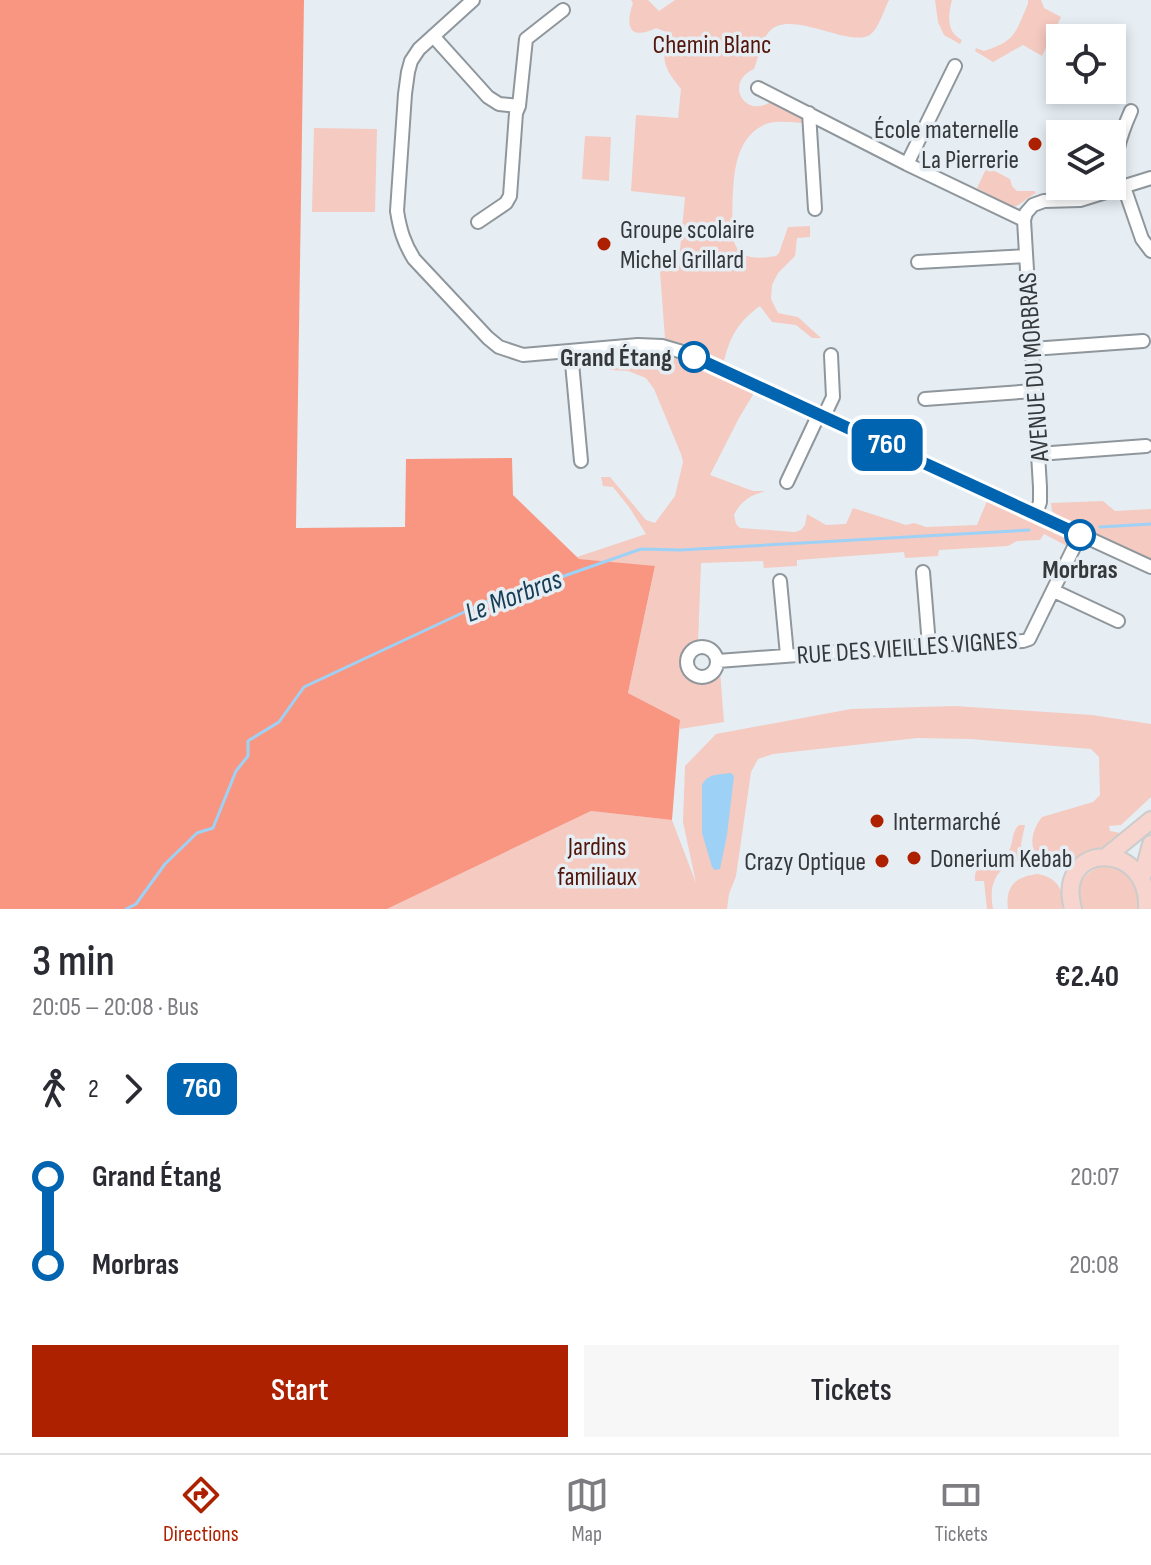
<!DOCTYPE html>
<html lang="en">
<head>
<meta charset="utf-8">
<style>
	:root { --surface:#fff; --page:#f7f7f7; --text:#2b2b33; --muted:#7c7c81; --line:#e1e1e2; --accent:#ae2100 }
	body { margin:0; font-family:"Sofia Sans Condensed",sans-serif; background:var(--page); color:var(--text); height:100vh; display:flex; flex-direction:column; font-size:30px; white-space:nowrap }
	* { box-sizing:border-box; margin:0 }
	p { font-size:26px; color:var(--muted) }
	.icon { flex:none; width:44px; height:44px; fill:none; stroke:currentColor; stroke-width:2; stroke-linecap:round; stroke-linejoin:round }
	.map { position:relative; height:909px; overflow:hidden }
	.drawer { display:flex; flex-direction:column; background:var(--surface); flex:1 }
	.drawer>* { flex:none }
	.badge { padding:0 16px; border-radius:12px; font-size:28px; line-height:52px }
	.tools { position:absolute; left:1046px; top:24px; display:grid; gap:16px }
	.tools a { display:grid; place-items:center; width:80px; height:80px; border-radius:0px; background:var(--surface); box-shadow:0 4px 12px #0003; font-size:40px }
	.map>.badge { position:absolute; translate:-50% -50%; box-shadow:0 0 0 4px #fff }
	.legs { display:flex; align-items:center; gap:12px; height:88px; padding:0 32px; font-size:26px }
	.legs p { margin-inline-start:auto }
	.head { display:flex; align-items:center; justify-content:space-between; height:136px; padding:0 32px }
	h1 { font-size:44px; font-weight:600; line-height:60px }
	.action { display:flex; gap:16px; margin-top:auto; padding:16px 32px }
	.action a { flex:1; height:92px; border-radius:0px; background:var(--accent); color:#fff; font-size:32px; font-weight:600; line-height:92px; text-align:center }
	.action a+a { background:var(--page); color:var(--text) }
	ul { padding:0 32px; list-style:none }
	li { display:flex; align-items:center; gap:28px; height:88px; font-size:30px }
	li i { display:grid; place-items:center; width:12px; height:100%; margin:0 10px; background:currentColor }
	li i::after { content:''; width:20px; height:20px; margin:-10px; border:6px solid; border-radius:50%; background:var(--surface) }
	li p { margin-inline-start:auto }
	li:first-child i { background:linear-gradient(#0000 50%,currentColor 0) }
	li:last-child i { background:linear-gradient(currentColor 50%,#0000 0) }
	.dock { display:flex; justify-content:space-around; align-items:center; height:112px; border-top:2px solid var(--line); background:var(--surface); font-size:22px; color:var(--muted) }
	.dock a { display:grid; justify-items:center; gap:4px }
	.dock .on { color:var(--accent) }
	.map>svg:first-child { display:block }
</style>
</head>
<body>
<div class="map">
<svg width="1151" height="909" viewBox="0 0 1151 909">
	<rect width="100%" height="100%" fill="#e6eef4"/>
	<path fill="#f4cac1" d="M631 0H648L659 11 675 0H889C884 10 879 27 871 34 851 50 788 6 768 33 761 42 758 58 754 69 724 82 744 120 772 101L802 114 805 123C792 123 774 119 762 126 727 144 734 200 732 234 736 259 754 260 776 256L779 253 788 227 810 226V237L797 238 795 256 778 273 772 285 771 299 778 313 798 317 821 338H812L796 325 772 322 760 306C739 321 730 336 724 361L692 346 665 339 660 271H678L685 197 631 191 636 115 678 118 681 89C664 68 660 60 669 33L656 28C629 41 625 26 633 3Z
		M935 0H952C948 16 946 32 962 40L960 44 944 35 938 22Z
		M1028 0H1041L1044 8 1061 17 1042 56 1023 45 993 62 975 51 976 48 984 51C1016 41 1015 33 1028 4Z
		M314 128 377 129 375 212H312Z
		M585 136 611 137 609 181 582 179Z
		M987 167 1010 179 1012 186 1017 191H1034L1036 193C1027 197 1022 205 1013 207L977 188Z
		M638 354 658 355 679 359 754 393 739 418 710 475 753 491H766C750 495 741 501 734 515L736 524 740 528 795 532 801 530 805 525 807 514 826 525 846 524 853 508 906 525 914 523 926 527 977 525 987 501 1063 536 1066 540 1067 546 1044 534 1040 540 1017 541 1008 546 939 550 938 556 905 558 904 552 797 560V566L764 568 763 561 701 563 698 643 686 651C679 666 684 677 700 683L712 680 720 671 724 722 680 729V720L628 693 655 567 579 559 577 557 646 534 629 507 613 487 603 486 601 477H610L646 520 655 523 675 496 683 462 681 454 654 389 646 378 628 371 610 370 591 360 581 362V368H578L580 362 587 358Z
		M1103 501 1115 511 1151 509V559L1057 515 1052 511 1051 503Z
		M955 706 1092 715 1151 724V797L1121 825 1109 826 1110 831 1130 835C1114 848 1088 862 1067 866 1062 867 1060 867 1055 866 1028 860 1027 836 1042 817L1093 802 1100 795 1099 757 1091 749 971 739 917 738 773 754 758 759 751 772 736 876 729 894 727 909H387L591 811 672 820 696 883 683 822 685 766 716 734 851 709Z
		M1019 825H1025L1021 844 1025 858C1019 861 1013 862 1007 866 991 876 990 893 993 909H987L984 881H975C974 860 989 867 1002 858 1016 849 1009 834 1019 825Z
		M1108 864 1132 872 1141 901 1139 909H1081C1074 885 1084 870 1108 864Z
		M1037 874C1057 877 1065 890 1062 909H1008C1005 886 1015 877 1037 874Z"/>
	<path fill="#f99681" d="M0 0H304L296 528 405 527 406 459 512 458 513 495 579 559 655 566 628 693 680 720 672 820 591 811 387 909H0Z"/>
	<path fill="#9ed1f6" d="M731 773 734 776 727 835 720 869 715 870 712 867 702 833V785C708 773 719 775 731 773Z"/>
	<g fill="none" stroke-linecap="round" stroke-linejoin="round">
		<path stroke="#9ed1f6" stroke-width="3" d="M1100 527 1151 524
			M126 909 136 904 165 864 197 833 213 828 236 771 248 756V741L279 722 304 687 507 592 527 589 641 549 680 550 1029 530"/>
		<defs>
			<path id="minor" d="M473 0 419 49 411 61 408 72 405 94 397 211C400 230 404 243 414 259L488 338 499 347 523 355 638 345 662 346 686 353 1151 567
				M433 36 488 97 499 104 519 106
				M758 88 907 164 1024 220
				M809 113 815 209
				M907 164 955 66
				M1124 187 1142 239 1151 251
				M1119 188C1111 161 1120 136 1131 111
				M1024 220 1040 487V502L1036 514
				M1024 220 1026 213 1033 205 1044 201 1080 200 1151 178
				M478 222 506 203 510 196 516 113 519 106 526 39 563 10
				M918 262 1026 256
				M1032 349 1143 341
				M571 352 581 461
				M925 399 1034 391
				M824 416 833 397 831 355
				M1038 454 1146 446
				M787 482 819 414
				M923 572 929 645
				M780 581 787 655
				M1054 591 1118 621
				M687 662a15 15 0 1 1 30 0a15 15 0 1 1-30 0Z
				M718 661 929 645 1023 641 1029 639 1080 535"/>
			<path id="major" d="M1107 856 1151 820
				M1143 874 1151 844
				M1073 909C1054 840 1151 840 1147 909"/>
		</defs>
		<use href="#minor" stroke="#8f979c" stroke-width="16"/>
		<use href="#major" stroke="#cbcccc" stroke-width="20"/>
		<use href="#minor" stroke="#fff" stroke-width="12"/>
		<use href="#major" stroke="#f7d5ce" stroke-width="16"/>
	</g>
	<g fill="none" stroke-linecap="round" stroke-linejoin="round">
		<defs>
			<path id="line-1" d="M694 357 1080 535"/>
		</defs>
		<use href="#line-1" stroke="#fff" stroke-width="18"/>
		<use href="#line-1" stroke="#0064b0" stroke-width="12"/>
	</g>
	<g fill="#ae2100" stroke="#e6eef4" stroke-width="3">
		<circle cx="1035" cy="144" r="8"/>
		<circle cx="604" cy="244" r="8"/>
		<circle cx="877" cy="821" r="8"/>
		<circle cx="914" cy="858" r="8"/>
		<circle cx="882" cy="861" r="8"/>
	</g>
	<g fill="#fff" stroke="#0064b0" stroke-width="4">
		<circle cx="694" cy="357" r="14"/>
		<circle cx="1080" cy="535" r="14"/>
	</g>
	<g text-anchor="middle" stroke-width="7" stroke-linejoin="round" paint-order="stroke">
		<g font-size="26" fill="#52160a" stroke="#e6eef4">
			<text x="712" y="53">Chemin Blanc</text>
			<text x="597" y="855">Jardins<tspan x="597" dy="30">familiaux</tspan></text>
		</g>
		<g font-size="26" fill="#36393c" stroke="#e6eef4" text-anchor="start">
			<text x="1019" y="138" text-anchor="end">École maternelle<tspan x="1019" dy="30">La Pierrerie</tspan></text>
			<text x="620" y="238">Groupe scolaire<tspan x="620" dy="30">Michel Grillard</tspan></text>
			<text x="893" y="830">Intermarché</text>
			<text x="930" y="867">Donerium Kebab</text>
			<text x="866" y="870" text-anchor="end">Crazy Optique</text>
		</g>
		<g font-size="26" font-weight="bold" fill="#36393c" stroke="#e6eef4" text-anchor="end">
			<text x="672" y="366">Grand Étang</text>
			<text x="1080" y="578" text-anchor="middle">Morbras</text>
		</g>
		<g font-size="26" fill="#36393c" stroke="#e6eef4">
			<text transform="translate(1033 367) rotate(-94)" y="9">AVENUE DU MORBRAS</text>
			<text transform="translate(907 647) rotate(-4)" y="9">RUE DES VIEILLES VIGNES</text>
		</g>
		<g font-size="28" font-style="italic" fill="#163d55" stroke="#e6eef4">
			<text transform="translate(513 595) rotate(-21)" y="10">Le Morbras</text>
		</g>
	</g>
</svg>
<div class="tools">
<a><svg class="icon" aria-label="locate" viewBox="0 0 24 24"><circle cx="12" cy="12" r="6"/><path d="M12 2v4M12 18v4M2 12h4M18 12h4"/></svg></a>
<a><svg class="icon" aria-label="layers" viewBox="0 0 24 24"><path d="M12 4l9 5-9 5-9-5zM3 14l9 5 9-5"/></svg></a>
</div>
<b class="badge" style="left:887px;top:445px;background:#0064b0;color:#fff">760</b>
</div>
<section class="drawer">
<div class="head"><div><h1>3 min</h1><p>20:05 – 20:08 · Bus</p></div><b>€2.40</b></div>
<div class="legs"><svg class="icon" aria-label="walk" viewBox="0 0 24 24"><circle cx="13" cy="4" r="2"/><path d="M13 8l-2 6 4 7M11 14l-3 7M7 12l3-4h3l4 4"/></svg>2<svg class="icon" aria-label="forward" viewBox="0 0 24 24"><path d="M9 5l7 7-7 7"/></svg><b class="badge" style="background:#0064b0;color:#fff">760</b></div>
<ul>
<li><i style="color:#0064b0"></i><b>Grand Étang</b><p>20:07</p></li>
<li><i style="color:#0064b0"></i><b>Morbras</b><p>20:08</p></li>
</ul>
<div class="action"><a>Start</a><a>Tickets</a></div>
</section>
<nav class="dock">
<a class="on"><svg class="icon" aria-label="directions" viewBox="0 0 24 24"><path d="M12 3l9 9-9 9-9-9zM9 14v-3h6M13 9l2 2-2 2"/></svg>Directions</a>
<a><svg class="icon" aria-label="map" viewBox="0 0 24 24"><path d="M3 6l6-2 6 2 6-2v14l-6 2-6-2-6 2zM9 4v14M15 6v14"/></svg>Map</a>
<a><svg class="icon" aria-label="tickets" viewBox="0 0 24 24"><path d="M3 7h18v10H3zM15 7v10"/></svg>Tickets</a>
</nav>
</body>
</html>
